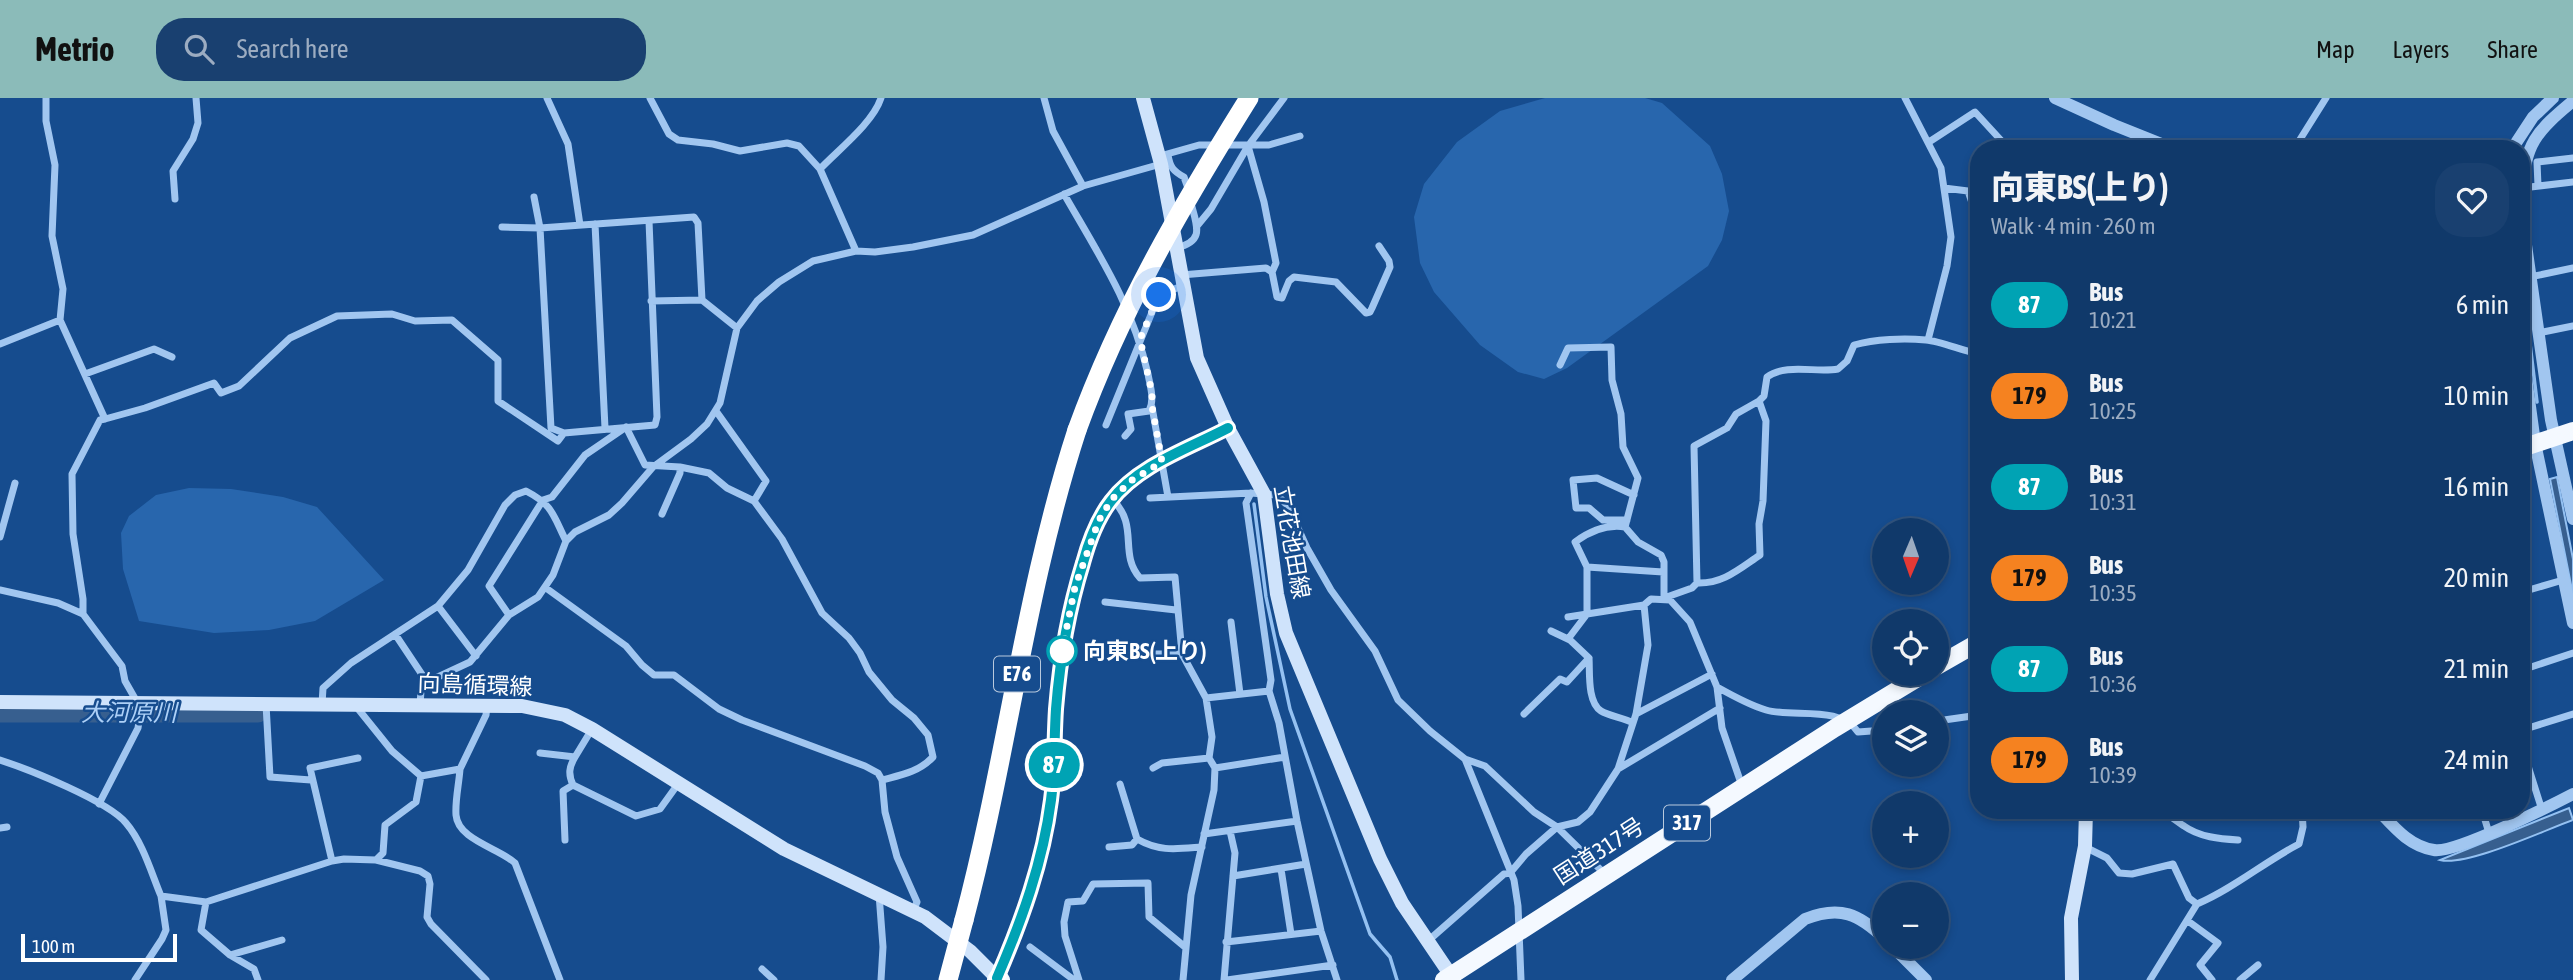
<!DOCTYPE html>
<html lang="en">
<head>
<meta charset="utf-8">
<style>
	:root { --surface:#10396a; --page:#194070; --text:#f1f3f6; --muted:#9cacc1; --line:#30537e; --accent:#8bbbb9 }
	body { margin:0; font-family:"Asap Condensed","Noto Sans JP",sans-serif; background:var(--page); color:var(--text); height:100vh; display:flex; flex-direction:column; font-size:26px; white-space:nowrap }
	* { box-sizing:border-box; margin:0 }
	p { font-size:23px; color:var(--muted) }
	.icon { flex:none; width:38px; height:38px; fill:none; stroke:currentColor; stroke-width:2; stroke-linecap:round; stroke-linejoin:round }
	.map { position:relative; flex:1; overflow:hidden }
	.panel { position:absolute; left:1970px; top:42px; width:560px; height:679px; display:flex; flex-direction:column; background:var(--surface); border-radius:28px; box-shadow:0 4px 10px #0003,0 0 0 2px var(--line) }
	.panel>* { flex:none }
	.badge { padding:0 14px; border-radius:23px; font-size:24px; line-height:46px }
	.needle { width:46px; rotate:182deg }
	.buttons { position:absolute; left:1872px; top:420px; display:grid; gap:14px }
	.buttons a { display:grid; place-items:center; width:77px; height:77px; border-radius:50%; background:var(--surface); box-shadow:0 4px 10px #0003,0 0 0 2px var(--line); font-size:35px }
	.scale { position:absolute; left:21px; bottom:18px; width:156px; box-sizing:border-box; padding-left:7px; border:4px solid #fff; border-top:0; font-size:19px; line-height:24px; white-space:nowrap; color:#fff; -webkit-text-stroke:5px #164c8e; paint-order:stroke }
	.you { position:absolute; width:35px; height:35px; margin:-18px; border:5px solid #fff; border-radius:50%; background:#1a73e8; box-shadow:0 0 0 10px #1a73e833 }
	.map>.badge { position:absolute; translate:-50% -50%; box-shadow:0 0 0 4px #fff }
	.round { display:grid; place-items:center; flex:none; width:74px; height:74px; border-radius:28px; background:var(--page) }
	.summary { display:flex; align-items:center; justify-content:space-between; height:119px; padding:0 21px }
	h1 { font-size:33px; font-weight:800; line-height:52px }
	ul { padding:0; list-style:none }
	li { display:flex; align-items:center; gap:21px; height:91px; padding:0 21px }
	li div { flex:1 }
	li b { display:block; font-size:26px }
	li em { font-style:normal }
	li .badge { min-width:77px; font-weight:700; text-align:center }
	header { display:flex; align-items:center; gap:42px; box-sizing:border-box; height:98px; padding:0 35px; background:var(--accent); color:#111 }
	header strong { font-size:33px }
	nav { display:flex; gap:38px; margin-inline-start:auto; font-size:24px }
	.search { width:490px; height:63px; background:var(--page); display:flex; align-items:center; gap:18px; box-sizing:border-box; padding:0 24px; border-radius:28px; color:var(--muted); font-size:26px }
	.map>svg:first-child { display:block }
</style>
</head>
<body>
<header>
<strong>Metrio</strong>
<div class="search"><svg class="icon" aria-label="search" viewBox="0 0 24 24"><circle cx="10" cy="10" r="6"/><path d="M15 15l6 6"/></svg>Search here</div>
<nav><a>Map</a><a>Layers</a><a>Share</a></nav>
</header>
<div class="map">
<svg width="2573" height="882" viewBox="0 0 2573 882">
	<rect width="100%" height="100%" fill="#164c8e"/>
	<path fill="#2866ad" d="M1545 0H1645L1662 5 1710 48 1722 76 1729 113 1722 142 1708 168 1567 270 1544 281 1518 274 1480 247 1434 194 1420 165 1414 119 1424 86 1457 44 1500 13Z
		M189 390 231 391 283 399 317 409 384 482 315 523 269 532 214 535 139 523 123 471 121 435 129 418 156 397Z"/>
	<path fill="#375f8f" stroke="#94c1f2" stroke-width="2" d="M2557 379 2573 461V497L2550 381Z
		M2569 710 2573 722C2545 732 2466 769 2440 762Z"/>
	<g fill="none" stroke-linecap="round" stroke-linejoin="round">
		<path stroke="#94c1f2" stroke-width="3.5" d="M2522 179 2537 304
			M1254 406 1266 499 1290 611 1370 836 1390 859 1397 882"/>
		<path stroke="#375f8f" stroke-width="19" d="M0 615H258"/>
		<path stroke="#a1c6f0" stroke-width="7" d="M46 0V23L55 67 52 138 63 191 60 222 105 321 100 322 72 376 73 436 83 501V516
			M547 0 568 46 580 127
			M650 0 669 36 678 42 713 46 740 53 787 45 799 48 820 71 856 153
			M1044 0 1053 33 1083 88
			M1905 0 1941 70 1951 139 1947 168 1928 242
			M1929 44 1975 14 2009 51
			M2294 51 2326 0
			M2490 51 2495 49 2513 50
			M1168 57C1170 69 1173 73 1184 79L1189 93
			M1160 58 1199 47H1269L1300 38
			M820 71C838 52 873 25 881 0
			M2538 88 2537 64 2573 60
			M1944 90 1968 93 1976 117 1979 119
			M2522 90 2573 84
			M1064 96C1099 157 1132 206 1148 276 1150 288 1155 301 1149 313L1128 316 1131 331 1125 338
			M534 99 540 130 551 330 564 335 655 327 657 319 649 123
			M175 101 173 73 193 41 198 25 196 0
			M595 126 605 330
			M1197 128 1211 111 1248 48
			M502 129 540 130 694 119 698 125 702 202
			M1176 150C1205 143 1197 129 1191 105
			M1272 174 1276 165 1264 104 1248 48 1284 0
			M1181 177 1266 170 1272 174 1277 199 1282 200 1289 183 1294 179 1336 184 1366 215 1370 214 1372 210 1390 169 1389 163 1379 148
			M2530 179 2573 170
			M651 203 702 202 737 230
			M2538 235 2573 228
			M0 246 60 222
			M1560 267 1568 250 1611 249 1612 282 1621 316 1623 349 1638 380 1625 429 1638 444 1661 457 1664 464V500L1692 490 1697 485 1694 348 1727 330 1736 316 1759 303 1764 298 1767 279C1786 265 1816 275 1838 271L1847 263 1854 247C1875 241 1904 240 1926 242 1940 243 1963 253 1979 256
			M85 276 154 251 172 259
			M1152 309 1168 399
			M716 313 766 383 754 403 782 441 822 515 849 540 860 555 869 574 892 602 914 620 928 637 933 659C919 674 901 677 882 682
			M105 321 145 310 214 285 221 295 239 288 290 240 337 218 392 216 415 223 452 222 498 262V303L558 343 564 335
			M1106 327 1159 197 1182 188
			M1150 400 1251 395 1277 397 1288 408 1307 450 1331 492 1375 553 1398 602 1430 633 1465 661 1485 668 1534 714 1557 729 1606 777
			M1112 401C1140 428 1118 455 1140 480L1175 479 1182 556 1206 600 1212 639 1209 660
			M662 416 680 375V369
			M1627 422H1603L1589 410H1576L1573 382 1597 380 1634 397
			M1625 429C1606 426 1590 433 1575 444L1587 469 1663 474
			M0 439 15 385
			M1697 485C1723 486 1739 471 1760 457L1759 426 1763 403 1766 323 1759 303
			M546 490 626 548 642 567 654 577H674L719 611 742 622 865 668 878 675 882 682 885 714 897 759 917 804 913 813
			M0 492 58 505 83 516 122 568 125 583 137 604 140 617 138 630 99 706
			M2522 494 2563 482
			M1105 504 1176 512
			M438 508 476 558
			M509 517 489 488 543 402 552 399 585 357 626 329 645 367 680 369 709 375 727 390 754 403
			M1568 519 1644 507
			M1231 524 1240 596
			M1551 533 1570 542 1589 560C1590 574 1587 604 1601 613 1609 618 1624 620 1633 625
			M395 536 427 584
			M1568 541 1587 516V469
			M1121 556H1182
			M2522 572 2573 555
			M1717 589C1733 598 1749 607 1766 612 1794 620 1840 607 1858 634L1885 632
			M1269 593 1279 625 1297 723 1321 833 1337 882
			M1206 600 1269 593 1271 582 1246 405 1251 395
			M266 606 270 679 311 682
			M322 606 323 590 351 565 438 508 468 472 505 407 515 397 526 393C553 407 553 417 566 443
			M355 607 392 653 421 678 460 671 486 617 487 608
			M420 607 421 593 427 584 470 564 509 517 538 499 553 477 566 443 575 434 609 417 622 405 653 369 691 341 707 326 720 305 737 230 757 203 779 184 813 163 856 153 875 154 913 149 973 137 1083 88 1161 66
			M1524 616 1560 581 1567 584 1589 560
			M1636 616 1712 576
			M1937 623 1979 617
			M2522 632 2573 616
			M2522 649 2542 712
			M540 655 575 659 592 631
			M1465 661 1514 782 1518 808 1521 882
			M0 662C28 671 108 703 126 725 143 745 151 774 161 798L206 804 332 763 344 761 376 762 383 755 385 727 416 704 421 678
			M1153 670 1162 665 1209 660 1215 670 1285 659
			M460 671C459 686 455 702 456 717 458 742 499 750 515 765L560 882
			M1618 671 1720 610
			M1120 686 1137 741C1160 754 1176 751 1202 749
			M573 687 636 718 660 711 678 686
			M2161 712C2169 717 2176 723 2184 728 2199 739 2220 741 2238 742
			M2482 712 2489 735
			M2177 721 2189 715 2224 712
			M0 730 7 729
			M1204 736 1297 723
			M565 742 563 693 573 687C568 676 569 669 575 659
			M1109 749 1132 747 1137 741
			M2085 749 2107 760 2119 775 2132 776 2173 766 2189 800 2197 806C2233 791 2264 764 2299 746L2303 729 2302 712
			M376 762 420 773 428 778 430 786 427 819 431 826 486 882
			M332 763 310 670 358 660
			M1281 771 1291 836
			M1233 778 1306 766
			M879 796 883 849 881 882
			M206 804 201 832 230 857 254 871 258 882
			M2188 823 2218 845 2200 867 2212 882
			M1429 842 1504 776 1510 775 1526 756 1557 729 1578 724 1590 714 1618 671 1636 616 1648 547 1644 507 1651 501 1670 502 1690 524 1717 589 1722 630 1742 688
			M1226 844 1321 833
			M1030 849 1074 882
			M230 857 282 842
			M762 871 774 882
			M135 882 162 841 166 832 161 798
			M1079 882 1065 838 1064 824 1068 804 1083 803 1093 786 1148 785 1149 819 1185 849
			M1183 882 1191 797 1214 692 1215 670
			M1224 882 1235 755 1230 733
			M1227 882 1333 867
			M2150 882 2197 806
			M2240 882 2258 867"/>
		<path stroke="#a1c6f0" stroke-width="12" d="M2055 0 2114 27 2174 51
			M2512 51 2533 19 2553 0
			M2522 95C2524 46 2537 33 2573 3
			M2522 119 2551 322 2573 421
			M2522 250 2535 345 2573 525
			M2378 712C2394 729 2409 748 2434 752 2454 756 2550 708 2573 696
			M1893 849 1926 882
			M997 880C1022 822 1042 764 1051 702 1055 672 1054 642 1056 611 1060 562 1068 513 1083 465 1089 443 1097 421 1111 403 1138 367 1190 350 1228 330
			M1732 882 1805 821C1840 807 1859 816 1885 841"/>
		<path stroke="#cfe3fb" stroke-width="14" d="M1143 0 1161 66 1197 260 1228 330 1264 396 1277 496 1286 535 1380 761 1402 805 1454 882
			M0 604 522 608 565 617 592 631 784 751 925 819 970 853 997 880
			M2072 882 2071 820 2085 748 2086 712"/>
		<path stroke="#f4f9ff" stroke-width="18" d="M2522 350 2573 333
			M1937 568 1979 544
			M996 882 997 880 1001 882
			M1444 882 1835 630 1924 576"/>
		<path stroke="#fff" stroke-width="19" d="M964 822C1007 660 1025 492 1077 332"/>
		<path stroke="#fff" stroke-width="19" d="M1077 332C1121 211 1181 109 1249 0
			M948 882 964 822"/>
	</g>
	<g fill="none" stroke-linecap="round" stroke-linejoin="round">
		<defs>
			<path id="line" d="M997 880C1022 822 1043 764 1051 702 1055 672 1054 642 1056 611 1060 562 1068 513 1083 465 1089 443 1097 421 1111 403 1138 367 1190 350 1228 330"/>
		</defs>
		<use href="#line" stroke="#fff" stroke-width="16"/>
		<use href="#line" stroke="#00a3b4" stroke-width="10"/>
		<path stroke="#fff" stroke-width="7" stroke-dasharray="0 12.6" d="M1062 553 1075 489 1099 422 1112 401 1132 382 1162 364 1152 308V295L1140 241 1159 197"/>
	</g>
	<circle fill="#fff" stroke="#00a3b4" stroke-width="3.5" cx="1062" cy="553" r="14"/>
	<g text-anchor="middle" stroke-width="5" stroke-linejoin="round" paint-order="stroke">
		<g fill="#164c8e" stroke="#b9c9dd" stroke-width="2">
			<rect x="994" y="558.5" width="46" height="35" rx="5"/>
			<rect x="1664" y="707.5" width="46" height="35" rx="5"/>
		</g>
		<g font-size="21" font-weight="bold" fill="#fff">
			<text x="1017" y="583">E76</text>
			<text x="1687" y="732">317</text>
		</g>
		<g font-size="23" fill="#fff" stroke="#164c8e">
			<text transform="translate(1292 444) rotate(80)" y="8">立花池田線</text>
			<text transform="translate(475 587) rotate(2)" y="8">向島循環線</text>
			<text transform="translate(1599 753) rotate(-33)" y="8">国道317号</text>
		</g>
		<g font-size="23" font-weight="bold" fill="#fff" stroke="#164c8e" text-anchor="start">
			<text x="1083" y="561">向東BS(上り)</text>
		</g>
		<g font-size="24" font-style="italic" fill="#add0f7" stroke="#164c8e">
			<text x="129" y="623">大河原川</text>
		</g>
	</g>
</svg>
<div class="buttons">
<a><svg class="needle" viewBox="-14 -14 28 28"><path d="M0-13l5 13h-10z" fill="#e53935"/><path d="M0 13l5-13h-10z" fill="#9cacc1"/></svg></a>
<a><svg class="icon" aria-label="locate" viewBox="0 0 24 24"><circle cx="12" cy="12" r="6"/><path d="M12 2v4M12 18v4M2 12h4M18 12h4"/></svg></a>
<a><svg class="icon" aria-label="layers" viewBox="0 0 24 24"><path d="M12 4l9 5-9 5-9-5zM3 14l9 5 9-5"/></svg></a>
<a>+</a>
<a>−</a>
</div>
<div class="scale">100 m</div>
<div class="you" style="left:1159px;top:197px"></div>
<b class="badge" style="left:1054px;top:667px;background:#00a3b4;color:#fff">87</b>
<section class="panel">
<div class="summary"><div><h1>向東BS(上り)</h1><p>Walk · 4 min · 260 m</p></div><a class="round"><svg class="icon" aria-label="heart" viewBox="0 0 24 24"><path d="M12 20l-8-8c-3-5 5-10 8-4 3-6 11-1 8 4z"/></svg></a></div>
<ul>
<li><span class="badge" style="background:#00a3b4;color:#fff">87</span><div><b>Bus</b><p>10:21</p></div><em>6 min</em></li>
<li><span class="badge" style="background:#f58220;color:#111">179</span><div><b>Bus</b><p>10:25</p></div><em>10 min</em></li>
<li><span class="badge" style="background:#00a3b4;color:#fff">87</span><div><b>Bus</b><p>10:31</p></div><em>16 min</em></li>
<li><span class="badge" style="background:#f58220;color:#111">179</span><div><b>Bus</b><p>10:35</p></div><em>20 min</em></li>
<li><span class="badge" style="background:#00a3b4;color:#fff">87</span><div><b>Bus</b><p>10:36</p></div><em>21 min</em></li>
<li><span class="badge" style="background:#f58220;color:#111">179</span><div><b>Bus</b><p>10:39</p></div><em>24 min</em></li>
</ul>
</section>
</div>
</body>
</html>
